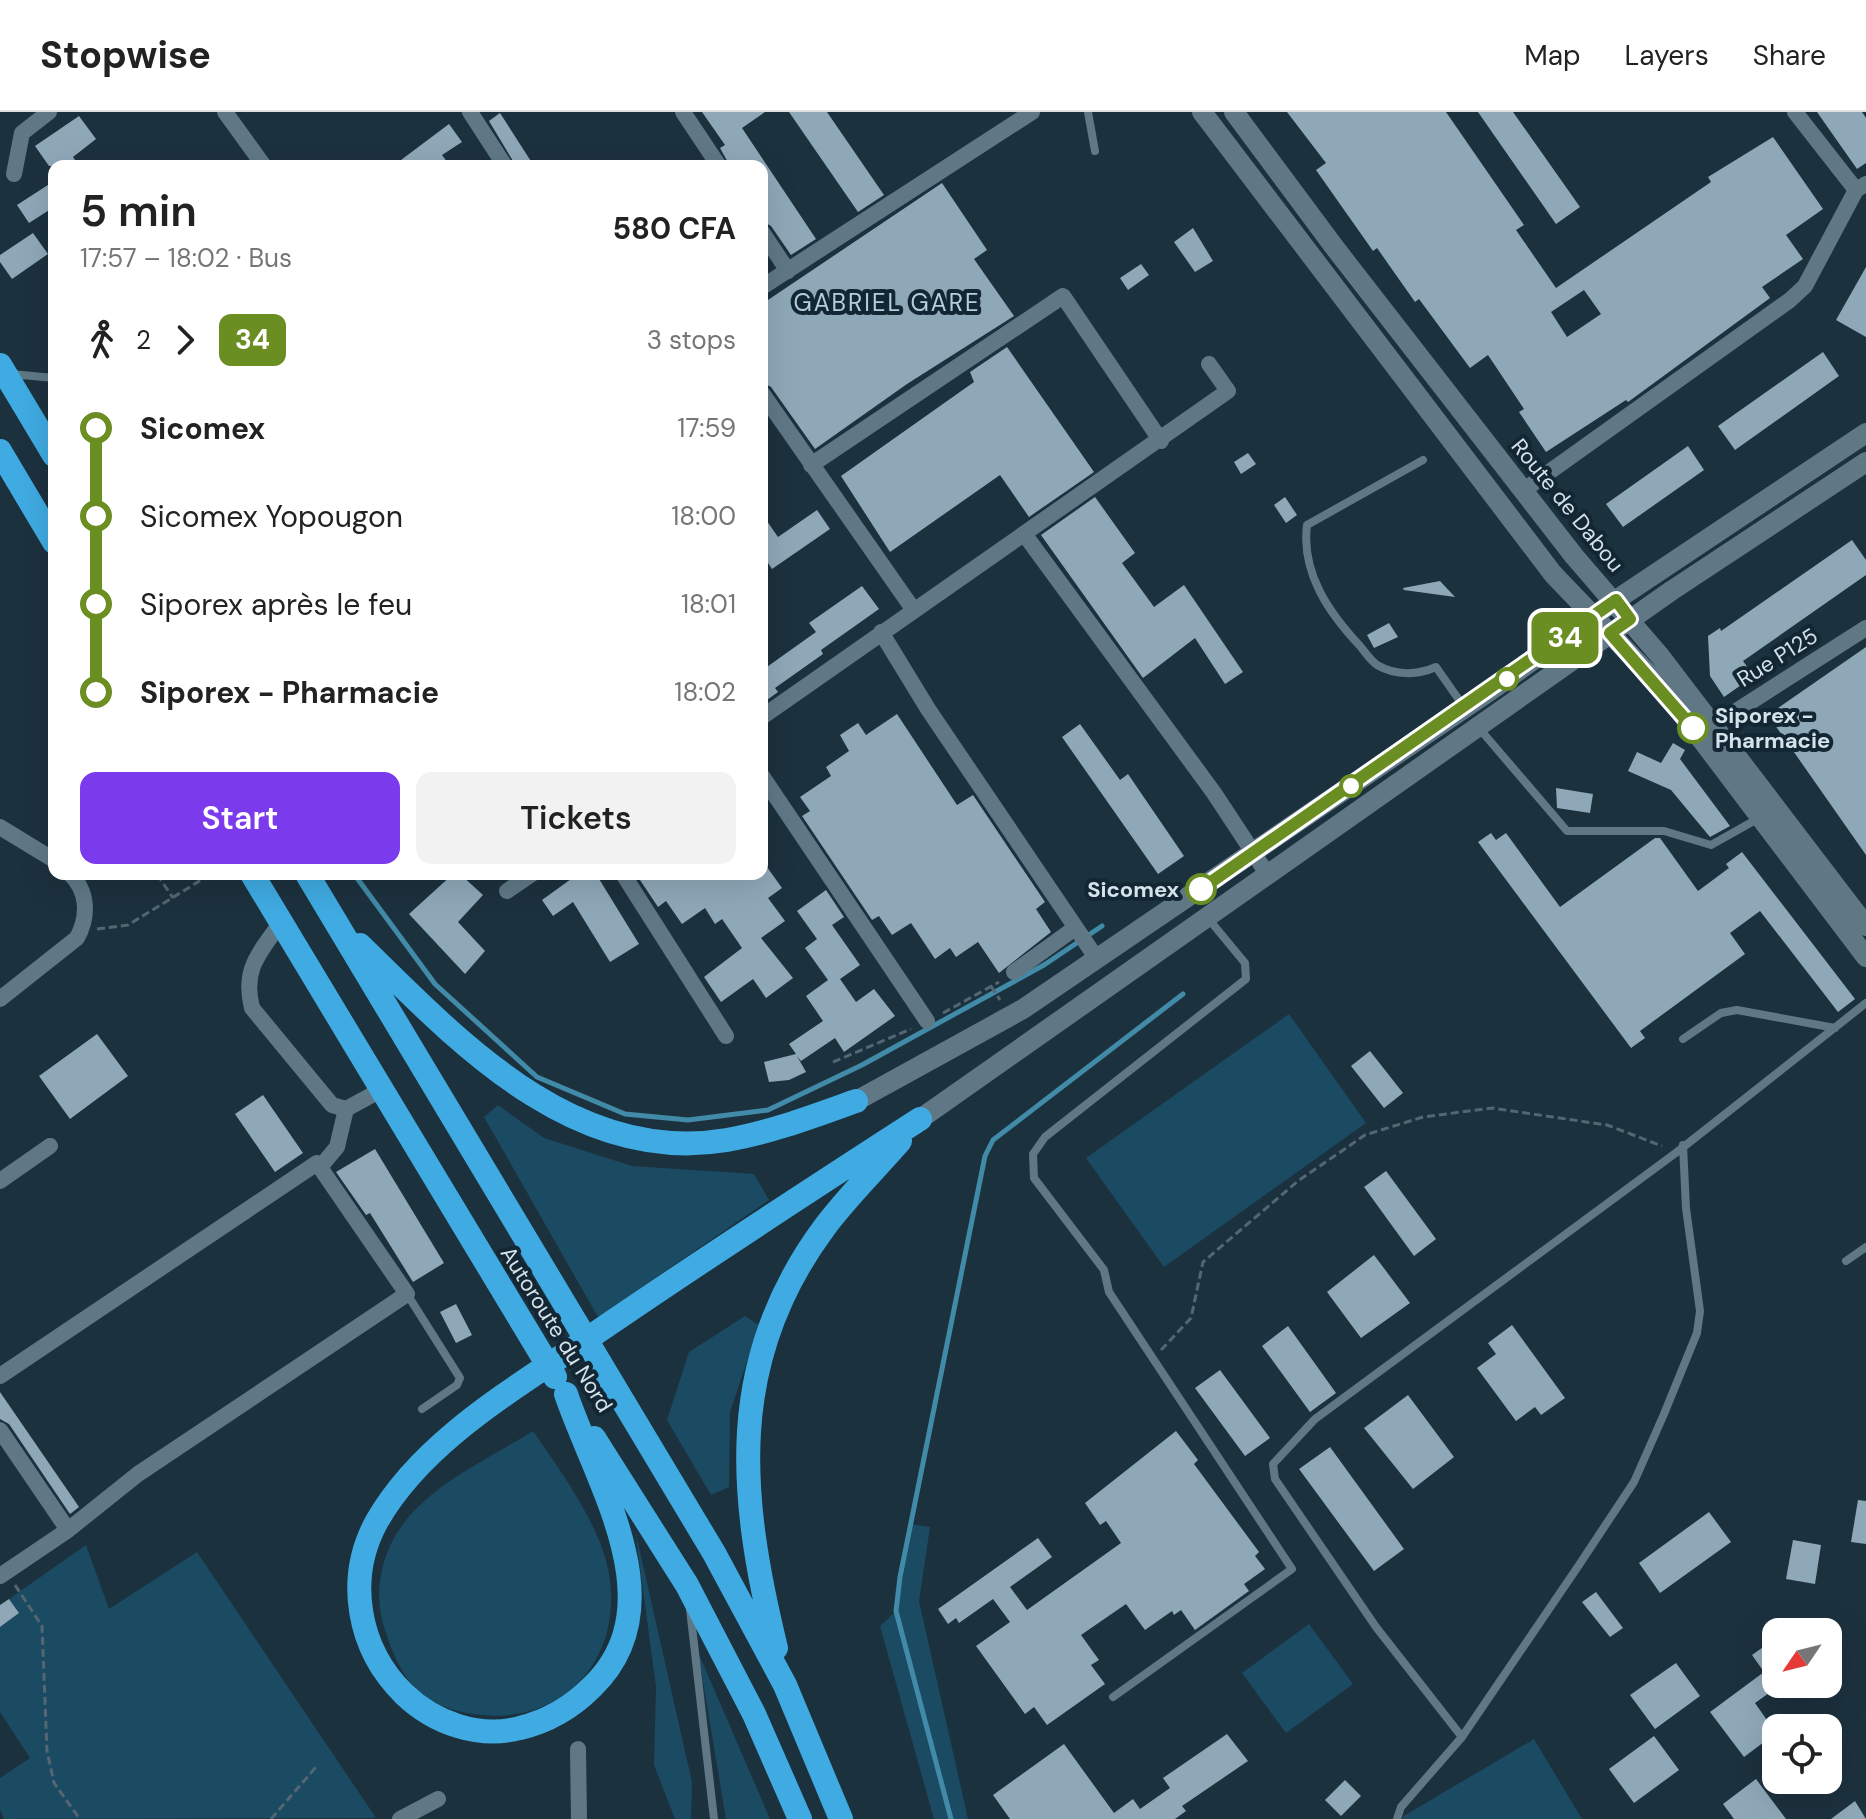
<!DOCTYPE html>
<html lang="en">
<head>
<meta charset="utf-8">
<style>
	:root { --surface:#fff; --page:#f2f2f2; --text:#222; --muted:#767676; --line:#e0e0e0; --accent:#7c3aed }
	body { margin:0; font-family:"DM Sans",sans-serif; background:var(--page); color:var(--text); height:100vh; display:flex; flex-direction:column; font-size:30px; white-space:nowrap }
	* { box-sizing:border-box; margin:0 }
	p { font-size:26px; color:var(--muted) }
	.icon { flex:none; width:44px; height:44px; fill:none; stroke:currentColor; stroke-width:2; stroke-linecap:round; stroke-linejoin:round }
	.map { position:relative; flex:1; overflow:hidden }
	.panel { position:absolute; left:48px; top:48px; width:720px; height:720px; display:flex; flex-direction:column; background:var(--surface); border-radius:16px; box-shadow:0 8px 32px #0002 }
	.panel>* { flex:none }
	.badge { padding:0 16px; border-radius:12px; font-size:28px; line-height:52px }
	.needle { width:52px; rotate:235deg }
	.tools { position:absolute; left:1762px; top:1506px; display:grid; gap:16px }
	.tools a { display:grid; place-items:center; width:80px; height:80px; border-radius:16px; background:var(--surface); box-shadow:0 8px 32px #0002; font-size:40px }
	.map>.badge { position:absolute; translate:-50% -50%; box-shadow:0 0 0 4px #fff }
	.legs { display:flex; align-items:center; gap:12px; height:88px; padding:0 32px; font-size:26px }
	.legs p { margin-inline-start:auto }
	.head { display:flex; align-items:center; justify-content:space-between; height:136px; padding:0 32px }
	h1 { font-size:44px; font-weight:600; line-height:60px }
	.primary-button { display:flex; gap:16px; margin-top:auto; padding:16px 32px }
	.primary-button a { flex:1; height:92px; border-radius:16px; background:var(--accent); color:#fff; font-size:32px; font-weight:600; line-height:92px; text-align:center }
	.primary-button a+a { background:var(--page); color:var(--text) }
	ul { padding:0 32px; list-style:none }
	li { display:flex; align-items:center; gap:28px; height:88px; font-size:30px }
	li i { display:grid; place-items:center; width:12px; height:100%; margin:0 10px; background:currentColor }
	li i::after { content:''; width:20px; height:20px; margin:-10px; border:6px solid; border-radius:50%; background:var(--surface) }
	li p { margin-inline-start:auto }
	li:first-child i { background:linear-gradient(#0000 50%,currentColor 0) }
	li:last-child i { background:linear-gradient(currentColor 50%,#0000 0) }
	header { display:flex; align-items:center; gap:48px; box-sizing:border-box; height:112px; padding:0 40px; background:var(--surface); border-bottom:2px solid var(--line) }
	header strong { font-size:38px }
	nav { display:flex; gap:44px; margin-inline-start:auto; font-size:28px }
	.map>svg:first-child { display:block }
</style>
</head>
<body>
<header>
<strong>Stopwise</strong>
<nav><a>Map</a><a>Layers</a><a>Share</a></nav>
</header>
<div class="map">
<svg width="1866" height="1707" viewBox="0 0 1866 1707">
	<rect width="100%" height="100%" fill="#1c313e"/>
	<path fill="#1b4a63" d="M1289 902 1366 1011 1164 1155 1086 1046Z
		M498 993 544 1026 632 1054 754 1062 769 1088 598 1205 484 1005Z
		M745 1204 759 1213 730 1300 729 1375 711 1383 667 1308 689 1240Z
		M533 1319C560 1358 601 1414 609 1462 623 1545 566 1611 482 1603 462 1601 435 1595 420 1581 401 1563 393 1542 385 1518 373 1484 380 1444 401 1415 431 1372 490 1346 533 1319Z
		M910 1412 930 1415 919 1489 968 1707H934L880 1514 896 1499Z
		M635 1418 692 1670 691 1707H675L654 1653 656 1575Z
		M86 1433 109 1497 197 1440 376 1706 4 1707 0 1698V1666L30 1646 0 1600V1515L19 1501 9 1487Z
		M1309 1512 1353 1572 1286 1621 1242 1561Z
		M698 1540 770 1707H726Z
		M1534 1627 1582 1707H1404L1402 1705Z"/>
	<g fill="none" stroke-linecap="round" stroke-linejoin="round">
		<path stroke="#418aa8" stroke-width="5" d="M354 762 435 872 537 965 625 1002 688 1008 768 998 862 953 1044 853 1102 814
			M951 1707 896 1499 900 1465 985 1044 993 1028 1183 882"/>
	</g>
	<path fill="#8fa8b8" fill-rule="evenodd" d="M702 0H765L742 16 816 127 791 143 771 114 762 109V54H730L720 36 725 33Z
		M789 0H827L884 83 858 100Z
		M1287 0H1446L1524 113 1516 118 1556 176 1711 70 1708 65 1773 25 1823 97 1786 123 1803 147 1762 175 1770 186 1628 290 1626 288 1546 340 1519 300 1524 297 1488 243 1470 256 1419 187 1415 190 1377 136 1373 139 1316 58 1326 51ZM1584 178 1601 202 1567 225 1551 200Z
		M1478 0H1513L1580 95 1556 112Z
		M1817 0H1862L1866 6V51L1857 57Z
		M500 1 534 54H516L489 9Z
		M79 4 96 27 73 45 79 54H49L35 34Z
		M449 12 462 30 442 43 450 54H393Z
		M54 69V95L29 111 17 93Z
		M942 71 987 138 974 147 1014 204 907 272 815 337 771 275 762 270V192Z
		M1193 116 1213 149 1195 160 1174 130Z
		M33 121 48 142 12 167 0 150V143Z
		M1141 152 1149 163 1128 178 1120 166Z
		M1866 155V225L1836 208Z
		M1007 235 1094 360 1029 405 1000 363 890 440 841 364 974 270 970 260Z
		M1823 240 1839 264 1735 338 1718 314Z
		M1688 334 1704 358 1623 415 1606 392Z
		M1248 341 1256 352 1241 362 1234 350Z
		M1095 385 1135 441 1122 451 1154 495 1184 473 1243 560 1225 572 1195 526 1143 566 1041 423Z
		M1285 385 1297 403 1286 411 1274 393Z
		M817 398 830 417 772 457 762 442V402L778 425Z
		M1852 428 1866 448V463L1743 549 1754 564 1724 585 1710 564 1708 524 1720 516 1721 519Z
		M1440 469 1455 485 1404 478 1403 476Z
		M862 474 879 497 821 538 823 542 775 576 778 580 767 588 762 585V557L768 562 764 557 816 520 809 511Z
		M1389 511 1398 525 1374 536 1367 523Z
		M1866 535V743L1768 603Z
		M897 602 957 693 973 683 1045 790 1036 797 1051 820 999 861 978 830 956 845 950 836 935 847 911 811 892 823 879 804 872 808 802 704 810 699 800 685 831 664 826 655 849 639 840 623 858 611 866 623Z
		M1080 612 1120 668 1128 662 1184 744 1158 762 1062 625Z
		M1673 631 1685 638 1680 647 1730 714 1710 725 1671 678 1628 659 1637 640 1661 651Z
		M1556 676 1593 682 1590 701 1557 696Z
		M1491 721 1496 728 1506 721 1560 795 1655 726H1660L1698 779 1729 756 1726 752 1742 740 1855 887 1838 900 1760 799 1730 821 1745 842 1640 919 1645 926 1631 936 1478 730Z
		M762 748 782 776 768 786 785 809 761 826 793 866 766 886 753 867 721 890 704 865 742 836 722 807 715 812 705 796 682 812 666 789 658 795 636 762H762Z
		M453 762H460L483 783 458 810 485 839 465 862 409 802Z
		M578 762H596L639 832 610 850 573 790 553 804 542 788Z
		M826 778 844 805 832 813 860 853 840 867 856 890 874 877 895 904 844 940 835 926 801 949 797 944 806 960 789 968 769 970 764 950 796 942 789 932 823 909 806 884 828 868 805 836 817 827 797 799Z
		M97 922 128 964 70 1007 39 964Z
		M1370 939 1403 981 1384 996 1351 954Z
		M263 983 303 1041 275 1060 235 1002Z
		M375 1037 444 1151 413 1170 370 1101 366 1103 336 1060Z
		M1386 1059 1436 1127 1414 1144 1364 1075Z
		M1374 1143 1410 1191 1361 1226 1327 1180Z
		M456 1192 472 1223 456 1231 440 1200Z
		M1512 1213 1565 1286 1541 1303 1535 1295 1516 1309 1477 1256 1496 1242 1488 1231Z
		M1288 1214 1336 1281 1310 1300 1262 1234Z
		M1220 1258 1270 1326 1245 1344 1195 1276Z
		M0 1280 79 1395 70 1402 9 1312 0 1307Z
		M1408 1283 1454 1345 1413 1377 1364 1316Z
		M1176 1319 1198 1348 1194 1352 1259 1440 1255 1444 1265 1457 1244 1472 1249 1479 1195 1518 1181 1498 1174 1503 1172 1499 1145 1518 1126 1492 1081 1523 1099 1548 1091 1553 1105 1572 1047 1613 1034 1595 1025 1602 976 1534 1010 1510 993 1487 959 1511 956 1506 948 1512 938 1497 1038 1426 1052 1445 1010 1475 1027 1498 1121 1431 1106 1409 1100 1413 1085 1391Z
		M1330 1335 1404 1437 1374 1459 1299 1357Z
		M1858 1388 1866 1389V1432L1851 1430Z
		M1709 1400 1731 1430 1660 1481 1639 1451Z
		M1793 1428 1821 1433 1815 1472 1786 1467Z
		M1596 1480 1623 1516 1610 1525 1582 1490Z
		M9 1487 19 1501 0 1515V1493Z
		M1766 1533 1776 1547V1576L1755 1591 1776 1621 1744 1645 1710 1600 1764 1560 1752 1543Z
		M1676 1551 1700 1584 1655 1617 1630 1583Z
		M1227 1622 1248 1649 1182 1694 1186 1699 1175 1707H1010L993 1683 1064 1632 1114 1701 1133 1687 1140 1697 1170 1676 1163 1666Z
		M1654 1624 1679 1658 1634 1691 1609 1657Z
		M1756 1667 1786 1707H1734L1723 1692Z
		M1345 1668 1361 1684 1341 1704 1325 1688Z
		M1855 1689 1866 1707H1831Z"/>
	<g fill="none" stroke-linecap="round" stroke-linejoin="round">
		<path stroke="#546672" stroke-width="3" stroke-dasharray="8 4" stroke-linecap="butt" d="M157 762 173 786
			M97 817 128 813 211 762
			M991 874 1000 888
			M943 901 999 870
			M833 950 911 917
			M1161 1238 1191 1206 1203 1150 1298 1069 1365 1023 1423 1005 1492 996 1607 1013 1662 1034
			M15 1473 42 1514 47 1639 54 1671 80 1707
			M271 1707 316 1655"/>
		<path stroke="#607886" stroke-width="8" d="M1088 0 1095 39
			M11 262 54 266
			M1423 348 1307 413C1301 461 1329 501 1360 534 1365 540 1371 549 1377 553 1396 564 1418 563 1436 555L1464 595
			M1478 615 1567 719H1664L1711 733 1761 705
			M1683 927 1721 901 1737 898 1835 916
			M1846 1149 1866 1135
			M407 1182 460 1266 457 1273 422 1297
			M690 1497 714 1707
			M1113 1585 1292 1457 1109 1180 1104 1158 1034 1066 1033 1042 1045 1025 1246 867 1245 851 1207 805
			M1462 1625 1376 1515 1275 1367 1273 1352 1315 1307 1677 1040 1866 891
			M1397 1707 1401 1695 1462 1625 1579 1453 1634 1370 1664 1302 1697 1221 1700 1199 1686 1096 1683 1033"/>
		<path stroke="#607886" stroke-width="16" d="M225 0 264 54
			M470 0 505 54
			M683 0 719 54
			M1795 0 1856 78
			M14 62 22 21 49 0
			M762 120 788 159
			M762 175 1032 0
			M762 281 913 497
			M811 353 1063 184 1161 329
			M1524 378 1790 188 1805 174 1856 78 1866 72
			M1025 423 1214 681 1268 763
			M881 520 928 597 1097 847
			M762 605 1228 279 1209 252
			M1713 614 1866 516
			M762 664 927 909
			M0 715 54 748
			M623 762 726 924
			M507 779 532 762
			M281 810C260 841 242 856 252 896L332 993 346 997 381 978
			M1014 860 1075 816
			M0 887 77 826C89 804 88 779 70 762
			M322 1053 337 1035 346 997
			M0 1069 50 1034
			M0 1264 317 1051 407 1182 138 1362 68 1418 0 1464
			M0 1318 68 1418
			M578 1637 579 1707
			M400 1707 438 1687"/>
		<path stroke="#607886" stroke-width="20" d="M1202 0 1553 462 1664 578 1866 845
			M1234 0 1335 136 1574 444 1660 544 1866 814
			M856 989 1023 897 1500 572 1616 488 1866 321
			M920 1007 1671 479 1866 350"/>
		<path stroke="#3fabe2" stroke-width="24" d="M0 253 54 343
			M0 339 54 430
			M252 762 555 1265
			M307 762 714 1441 785 1573 841 1707
			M360 833C458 929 574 1054 727 1028 772 1020 814 1004 856 989
			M566 1282C596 1371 677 1493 592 1575 571 1596 549 1609 520 1616 479 1627 434 1611 404 1582 358 1537 345 1467 377 1409 424 1327 518 1275 593 1223 701 1149 810 1078 920 1007
			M594 1326 687 1473 754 1602 800 1707
			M776 1536C739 1384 725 1250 824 1116 846 1086 875 1058 900 1029"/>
	</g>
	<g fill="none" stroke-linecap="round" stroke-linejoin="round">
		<defs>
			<path id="line-1" d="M1201 777 1616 488 1630 507 1610 521 1693 616"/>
		</defs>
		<use href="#line-1" stroke="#fff" stroke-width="18"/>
		<use href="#line-1" stroke="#6b8e23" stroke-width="12"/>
	</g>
	<g fill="#fff" stroke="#6b8e23" stroke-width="4">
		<circle cx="1507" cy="567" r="10"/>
		<circle cx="1693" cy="616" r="14"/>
		<circle cx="1351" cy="674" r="10"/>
		<circle cx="1201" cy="777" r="14"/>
	</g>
	<g text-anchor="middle" stroke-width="8" stroke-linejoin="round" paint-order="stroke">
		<g font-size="22" fill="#d5e2ea" stroke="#122733">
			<text transform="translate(1568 393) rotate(51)" y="8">Route de Dabou</text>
			<text transform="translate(1777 545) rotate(-32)" y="8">Rue P125</text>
			<text transform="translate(557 1217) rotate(58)" y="8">Autoroute du Nord</text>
		</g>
		<g font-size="22" font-weight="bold" fill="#d5e2ea" stroke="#122733" text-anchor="start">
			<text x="1715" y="611">Siporex -<tspan x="1715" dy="25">Pharmacie</tspan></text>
			<text x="1179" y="785" text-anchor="end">Sicomex</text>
		</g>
		<g font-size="24" letter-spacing="2" fill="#b4cede" stroke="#122733">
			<text x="887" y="199">GABRIEL GARE</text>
		</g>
	</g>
</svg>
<div class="tools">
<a><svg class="needle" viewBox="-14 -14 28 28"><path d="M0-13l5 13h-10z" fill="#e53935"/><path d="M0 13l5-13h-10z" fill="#767676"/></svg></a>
<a><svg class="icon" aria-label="locate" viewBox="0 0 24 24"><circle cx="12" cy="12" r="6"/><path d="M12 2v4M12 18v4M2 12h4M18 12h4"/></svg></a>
</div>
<b class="badge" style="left:1565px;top:526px;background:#6b8e23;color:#fff">34</b>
<section class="panel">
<div class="head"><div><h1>5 min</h1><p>17:57 – 18:02 · Bus</p></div><b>580 CFA</b></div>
<div class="legs"><svg class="icon" aria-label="walk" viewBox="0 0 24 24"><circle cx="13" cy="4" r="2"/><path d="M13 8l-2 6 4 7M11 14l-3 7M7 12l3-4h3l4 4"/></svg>2<svg class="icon" aria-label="forward" viewBox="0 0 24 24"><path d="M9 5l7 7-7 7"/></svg><b class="badge" style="background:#6b8e23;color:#fff">34</b><p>3 stops</p></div>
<ul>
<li><i style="color:#6b8e23"></i><b>Sicomex</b><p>17:59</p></li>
<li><i style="color:#6b8e23"></i><span>Sicomex Yopougon</span><p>18:00</p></li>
<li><i style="color:#6b8e23"></i><span>Siporex après le feu</span><p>18:01</p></li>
<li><i style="color:#6b8e23"></i><b>Siporex - Pharmacie</b><p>18:02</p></li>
</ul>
<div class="primary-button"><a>Start</a><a>Tickets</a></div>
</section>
</div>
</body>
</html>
